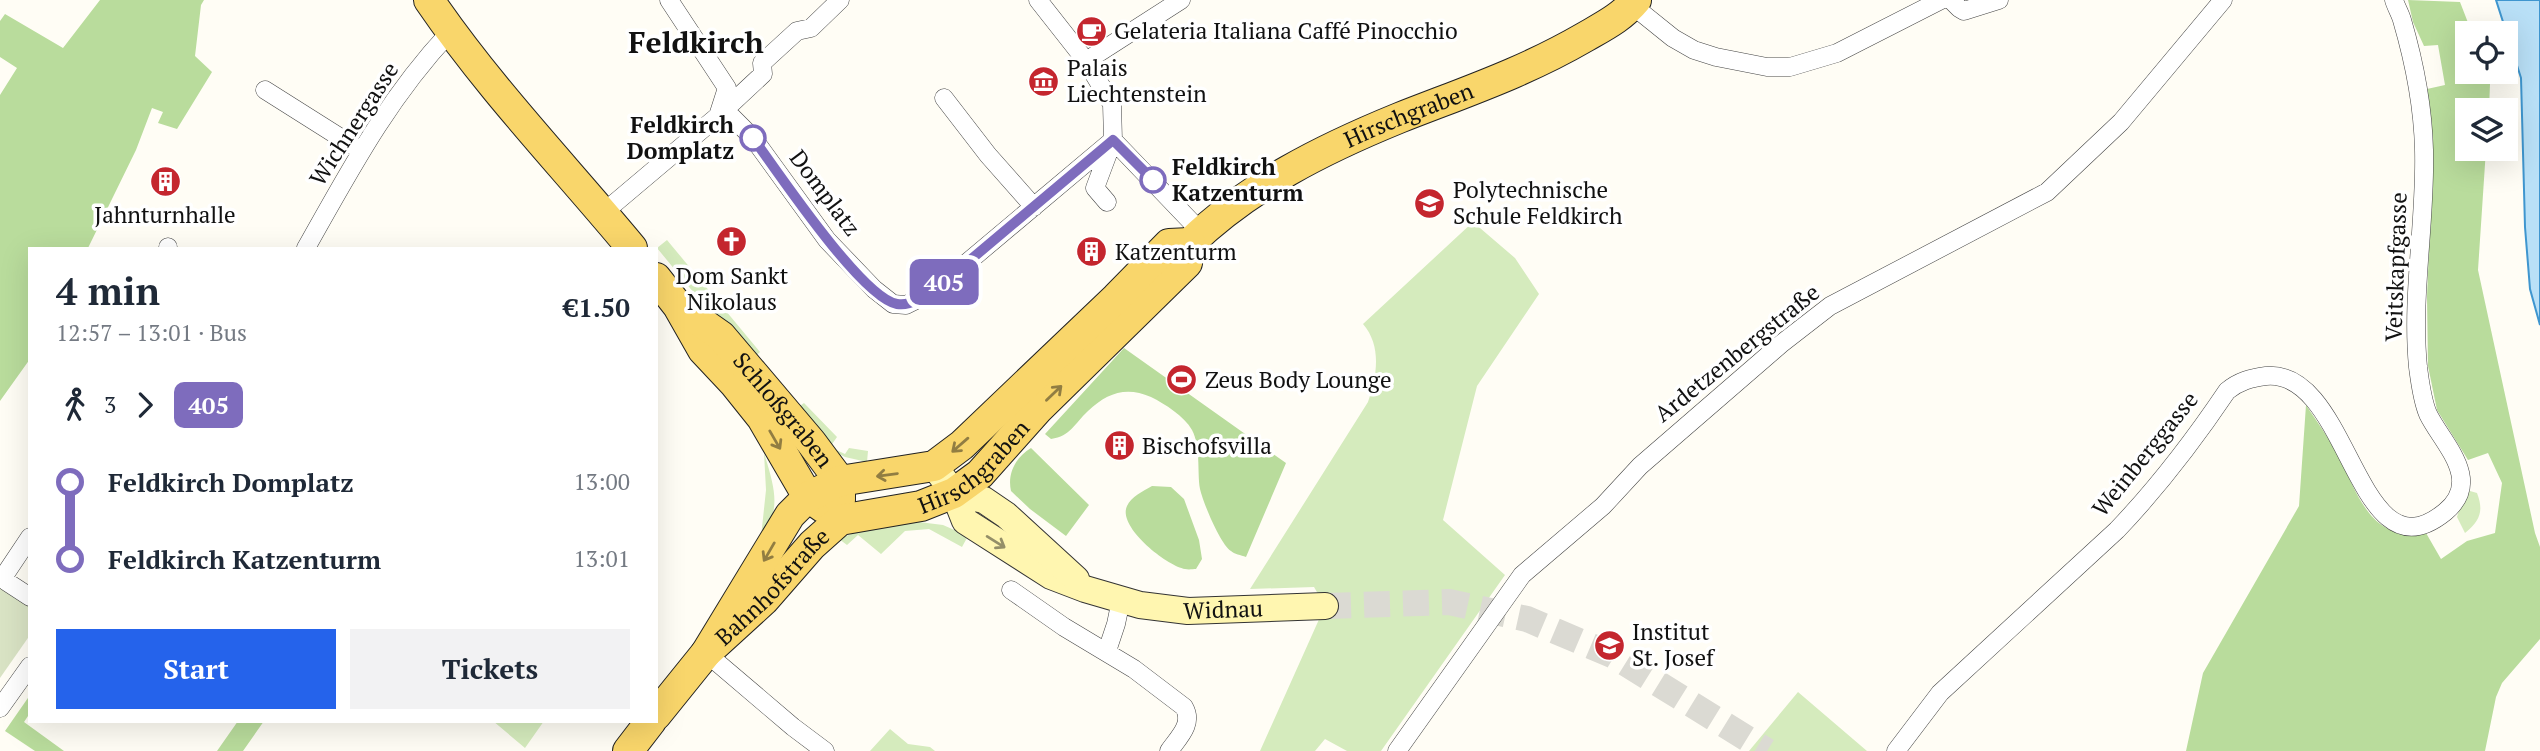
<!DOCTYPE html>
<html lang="en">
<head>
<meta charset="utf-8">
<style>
	:root { --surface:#fff; --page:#f2f2f3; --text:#1f2937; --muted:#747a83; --accent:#2563eb }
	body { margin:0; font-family:"PT Serif",serif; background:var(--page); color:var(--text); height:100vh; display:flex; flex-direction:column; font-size:26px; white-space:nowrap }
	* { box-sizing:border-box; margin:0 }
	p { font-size:23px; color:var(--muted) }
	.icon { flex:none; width:38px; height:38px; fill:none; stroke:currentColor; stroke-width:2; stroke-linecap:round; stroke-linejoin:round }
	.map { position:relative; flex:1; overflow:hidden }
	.side { position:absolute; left:28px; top:247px; width:630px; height:476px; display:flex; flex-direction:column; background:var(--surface); border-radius:0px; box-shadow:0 7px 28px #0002 }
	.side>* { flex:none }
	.badge { padding:0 14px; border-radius:10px; font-size:24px; line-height:46px }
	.tools { position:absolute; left:2455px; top:21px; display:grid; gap:14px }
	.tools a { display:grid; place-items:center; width:63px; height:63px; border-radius:0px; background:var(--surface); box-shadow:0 7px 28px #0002; font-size:35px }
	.map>.badge { position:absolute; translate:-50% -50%; box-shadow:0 0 0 4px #fff }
	.legs { display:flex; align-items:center; gap:10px; height:77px; padding:0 28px; font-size:23px }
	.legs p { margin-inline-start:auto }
	.overview { display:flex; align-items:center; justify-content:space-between; height:119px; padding:0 28px }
	h1 { font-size:38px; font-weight:700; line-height:52px }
	.cta { display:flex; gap:14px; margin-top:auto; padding:14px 28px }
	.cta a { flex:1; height:80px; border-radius:0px; background:var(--accent); color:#fff; font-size:28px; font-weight:700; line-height:80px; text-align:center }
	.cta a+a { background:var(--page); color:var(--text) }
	ul { padding:0 28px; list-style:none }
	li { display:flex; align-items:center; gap:24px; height:77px; font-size:26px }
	li i { display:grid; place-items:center; width:10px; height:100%; margin:0 9px; background:currentColor }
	li i::after { content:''; width:18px; height:18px; margin:-9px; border:5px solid; border-radius:50%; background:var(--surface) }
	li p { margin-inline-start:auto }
	li:first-child i { background:linear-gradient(#0000 50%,currentColor 0) }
	li:last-child i { background:linear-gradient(currentColor 50%,#0000 0) }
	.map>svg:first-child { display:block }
</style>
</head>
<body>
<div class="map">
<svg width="2540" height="751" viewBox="0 0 2540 751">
	<rect width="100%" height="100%" fill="#fffdf5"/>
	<path fill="#d5ebbd" d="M1473 222 1515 258 1539 294 1477 386 1443 520 1505 575 1381 751H1347L1325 739 1315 751H1260L1325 606 1314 587 1250 589 1368 402C1377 376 1382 346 1363 324Z
		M667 240 760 352 750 361 657 248Z
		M804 403 837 437 830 447 845 454 849 448 868 451 867 462 845 457 829 449 794 410Z
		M764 453C780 504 777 507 759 556L766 490Z
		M2470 491 2477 493C2484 511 2480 521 2465 533L2457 517 2464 494Z
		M919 522 943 525 968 536 962 547 929 529 905 531 881 554 858 535 847 545 839 539C865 527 891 524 919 522Z
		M1798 692 1867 751H1749Z
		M493 721H544L525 748Z
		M890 729 908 744 930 747 935 751H870Z"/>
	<path fill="#b9dc9c" d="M100 0H204L201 5 195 56 212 72 177 129 158 123 163 112 152 108 136 150 88 248H30V359L0 401V95L17 68 0 57V21L5 14 63 48Z
		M2408 0 2460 2 2472 33H2468V72H2486L2490 84 2489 110H2468V149H2486L2478 270 2535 533 2540 547V639L2502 683 2496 697 2485 751H2186L2203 673 2299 506 2306 405C2317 422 2329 438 2338 455 2359 496 2370 542 2426 533L2441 559 2467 541 2495 533 2502 483 2488 453 2468 460 2437 410 2428 366 2427 297 2433 148 2427 89 2445 85 2438 45 2424 46 2413 22Z
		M1124 348 1286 463 1246 557C1241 555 1234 554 1231 551 1220 544 1203 502 1200 489 1197 471 1201 447 1192 430 1184 416 1165 404 1151 397 1126 386 1107 393 1088 411 1074 424 1071 436 1051 439L1045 434Z
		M1031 448 1089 505 1066 536 1030 509 1011 491C1007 473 1016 457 1031 448Z
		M1152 486 1171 487 1184 499 1199 540 1202 559 1196 569C1193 569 1189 570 1185 569 1167 566 1117 527 1127 506 1131 497 1143 491 1152 486Z
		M30 695V713L24 722 64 751H35L5 731Z
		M238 721H264L243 751H217Z"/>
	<path fill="#d9e3c4" d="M0 587 30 605V635L0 678Z"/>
	<path fill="#b9e0f7" stroke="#3f96cf" stroke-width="2" d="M2496 0H2540V325L2530 289 2525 227 2521 78Z"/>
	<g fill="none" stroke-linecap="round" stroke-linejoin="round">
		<path stroke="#dbdad3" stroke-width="26" stroke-dasharray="26 13" stroke-linecap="butt" d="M1325 606 1449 602 1527 619 1612 655 1767 751"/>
		<defs>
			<path id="street" d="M669 0 727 88 718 116
				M1038 0 1086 61 1112 104 1113 140 1095 188 1107 202
				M1951 0 1959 8 1964 11 1999 0
				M1632 5 1673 38 1694 50 1716 57 1767 67H1790L1837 53 1941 0
				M1086 61 1181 0
				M265 90 360 150
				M944 98 988 155 1034 207
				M718 116 732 117 753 138 827 240 874 289 893 304 906 305 924 296 944 282 1113 140
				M1113 140 1201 232
				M603 213 718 116 763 74 762 63 797 31 811 28 840 0
				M168 248V247
				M306 248C350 170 388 98 450 32
				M30 537 4 576 7 582 30 597
				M1011 590 1064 627 1134 669 1184 707C1194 724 1178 738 1169 751
				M1107 651 1116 624 1121 600
				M706 653 793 727 825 751
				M0 708 30 666
				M1397 751 1522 575 1603 506 1640 466 1781 344 1830 306 2047 192 2121 122 2223 0
				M1896 751 1940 693 2117 530C2158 487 2194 440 2227 391 2239 381 2251 378 2266 376 2351 368 2356 584 2445 512 2484 480 2442 443 2428 414 2422 400 2420 382 2418 367 2411 295 2426 222 2424 150 2423 107 2414 61 2402 20 2400 13 2396 7 2394 0"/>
			<g id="secondary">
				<path id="s1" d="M934 466 954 493 965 521 1051 576 1085 589 1140 605 1188 611 1325 606"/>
				<path d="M954 493 984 500 1006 515 1076 579"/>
			</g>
			<g id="primary">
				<path d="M429 0C489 88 564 166 632 248"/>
				<path d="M656 278 678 306 703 350 734 383 762 418 808 497 824 508"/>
				<path id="s2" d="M684 310 721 336 811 442 840 481V500"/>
				<path id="s3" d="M706 653 764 600 812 545 840 520 921 506 954 493 980 474 1038 409 1187 263 1190 243C1249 186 1323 149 1399 118 1465 92 1523 73 1585 37 1604 26 1622 17 1636 0"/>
				<path d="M656 715 706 653 790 515 808 497 840 481 934 466 962 445 1116 298 1169 244 1190 243"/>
				<path d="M628 751 651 721"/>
			</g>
		</defs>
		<use href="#street" stroke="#444" stroke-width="19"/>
		<use href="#secondary" stroke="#333" stroke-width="28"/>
		<use href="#primary" stroke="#222" stroke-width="32"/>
		<use href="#street" stroke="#fff" stroke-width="18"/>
		<use href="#secondary" stroke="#fff6b0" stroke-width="26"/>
		<use href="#primary" stroke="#f9d66b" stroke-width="30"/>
	</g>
	<defs><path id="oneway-shaft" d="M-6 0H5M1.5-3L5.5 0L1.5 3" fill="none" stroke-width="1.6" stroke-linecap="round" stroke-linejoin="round" transform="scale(1.75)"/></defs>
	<g stroke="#917d42">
		<use href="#oneway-shaft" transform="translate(1054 393) rotate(-44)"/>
		<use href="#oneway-shaft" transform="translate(775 440) rotate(60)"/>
		<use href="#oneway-shaft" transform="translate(960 445) rotate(139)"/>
		<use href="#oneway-shaft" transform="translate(887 475) rotate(172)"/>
		<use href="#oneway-shaft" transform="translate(769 552) rotate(120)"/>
	</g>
	<use stroke="#948f68" href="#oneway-shaft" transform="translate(996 542) rotate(32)"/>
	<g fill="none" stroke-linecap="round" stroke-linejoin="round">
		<defs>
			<path id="line-1" d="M753 138C777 171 862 298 897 304 914 307 931 291 944 282L1113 140 1153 180"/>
		</defs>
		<use href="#line-1" stroke="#fff" stroke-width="16"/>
		<use href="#line-1" stroke="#7e6cbd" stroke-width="10"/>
	</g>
	<defs>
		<symbol id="cafe-disc" viewBox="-11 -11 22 22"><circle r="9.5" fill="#c4262e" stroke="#fff"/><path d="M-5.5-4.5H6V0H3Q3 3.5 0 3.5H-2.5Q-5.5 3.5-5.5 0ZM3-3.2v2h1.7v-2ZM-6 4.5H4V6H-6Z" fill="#fff"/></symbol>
		<symbol id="museum-disc" viewBox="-11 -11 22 22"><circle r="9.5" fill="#c4262e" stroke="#fff"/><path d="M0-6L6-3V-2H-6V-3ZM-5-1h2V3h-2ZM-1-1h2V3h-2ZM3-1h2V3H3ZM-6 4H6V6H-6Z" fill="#fff"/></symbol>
		<symbol id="building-disc" viewBox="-11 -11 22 22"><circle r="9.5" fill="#c4262e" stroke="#fff"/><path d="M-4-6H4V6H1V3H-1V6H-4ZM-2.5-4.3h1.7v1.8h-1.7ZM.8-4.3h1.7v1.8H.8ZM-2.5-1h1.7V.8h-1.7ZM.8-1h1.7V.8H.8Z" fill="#fff"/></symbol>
		<symbol id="school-disc" viewBox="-11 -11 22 22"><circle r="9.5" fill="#c4262e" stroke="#fff"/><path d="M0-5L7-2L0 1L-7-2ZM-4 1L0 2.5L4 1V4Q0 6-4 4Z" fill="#fff"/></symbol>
		<symbol id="church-disc" viewBox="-11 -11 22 22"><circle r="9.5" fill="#c4262e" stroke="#fff"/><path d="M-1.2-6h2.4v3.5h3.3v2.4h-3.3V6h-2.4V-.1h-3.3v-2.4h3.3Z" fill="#fff"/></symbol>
		<symbol id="stadium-disc" viewBox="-11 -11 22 22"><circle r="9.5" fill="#c4262e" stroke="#fff"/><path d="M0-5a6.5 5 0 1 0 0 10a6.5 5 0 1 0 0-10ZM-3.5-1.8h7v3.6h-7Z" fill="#fff"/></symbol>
	</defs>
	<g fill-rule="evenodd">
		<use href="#cafe-disc" x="1074" y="14" width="35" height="35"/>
		<use href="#museum-disc" x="1026" y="64" width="35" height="35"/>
		<use href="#building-disc" x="148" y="164" width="35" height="35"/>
		<use href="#school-disc" x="1412" y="186" width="35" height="35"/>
		<use href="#church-disc" x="714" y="224" width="35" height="35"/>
		<use href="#building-disc" x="1074" y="234" width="35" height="35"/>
		<use href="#stadium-disc" x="1164" y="362" width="35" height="35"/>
		<use href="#building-disc" x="1102" y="428" width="35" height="35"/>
		<use href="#school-disc" x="1592" y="628" width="35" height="35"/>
	</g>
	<g fill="#fff" stroke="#7e6cbd" stroke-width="3.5">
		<circle cx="753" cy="138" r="12"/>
		<circle cx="1153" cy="180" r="12"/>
	</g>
	<g text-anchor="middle" stroke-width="7" stroke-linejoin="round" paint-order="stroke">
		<g font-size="23" fill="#111" stroke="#fff" text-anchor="start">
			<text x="1114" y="39">Gelateria Italiana Caffé Pinocchio</text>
			<text x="1067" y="76">Palais<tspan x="1067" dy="26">Liechtenstein</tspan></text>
			<text x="1453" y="198">Polytechnische<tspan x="1453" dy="26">Schule Feldkirch</tspan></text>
			<text x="165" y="223" text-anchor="middle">Jahnturnhalle</text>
			<text x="1115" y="260">Katzenturm</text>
			<text x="732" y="284" text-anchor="middle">Dom Sankt<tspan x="732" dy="26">Nikolaus</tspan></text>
			<text x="1205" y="388">Zeus Body Lounge</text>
			<text x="1142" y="454">Bischofsvilla</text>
			<text x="1632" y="640">Institut<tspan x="1632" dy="26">St. Josef</tspan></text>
		</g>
		<g font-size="23" fill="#111" stroke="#fff">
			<text dy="8" stroke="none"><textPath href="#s3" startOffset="910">Hirschgraben</textPath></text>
			<text transform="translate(354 124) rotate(-57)" y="8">Wichnergasse</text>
			<text transform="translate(825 193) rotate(53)" y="8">Domplatz</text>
			<text transform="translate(2396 267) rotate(-88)" y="8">Veitskapfgasse</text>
			<text transform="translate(1737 353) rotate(-39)" y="8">Ardetzenbergstraße</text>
			<text dy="8" stroke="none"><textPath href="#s2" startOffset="142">Schloßgraben</textPath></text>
			<text transform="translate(2145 454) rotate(-51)" y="8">Weinberggasse</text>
			<text dy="8" stroke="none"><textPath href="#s3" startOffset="338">Hirschgraben</textPath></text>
			<text dy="8" stroke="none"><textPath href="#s3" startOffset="94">Bahnhofstraße</textPath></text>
			<text dy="8" stroke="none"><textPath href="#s1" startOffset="343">Widnau</textPath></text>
		</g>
		<g font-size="23" font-weight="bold" fill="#111" stroke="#fff" text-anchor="end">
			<text x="734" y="133">Feldkirch<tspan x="734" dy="26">Domplatz</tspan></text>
			<text x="1172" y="175" text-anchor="start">Feldkirch<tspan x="1172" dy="26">Katzenturm</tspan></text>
		</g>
		<g font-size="30" font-weight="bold" fill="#111" stroke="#fff">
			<text x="696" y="53">Feldkirch</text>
		</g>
	</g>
</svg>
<div class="tools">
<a><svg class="icon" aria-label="locate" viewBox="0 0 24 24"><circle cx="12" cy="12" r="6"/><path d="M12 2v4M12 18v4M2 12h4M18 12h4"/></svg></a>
<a><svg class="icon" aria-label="layers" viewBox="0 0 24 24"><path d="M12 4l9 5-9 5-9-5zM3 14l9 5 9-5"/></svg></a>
</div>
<b class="badge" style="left:944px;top:282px;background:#7e6cbd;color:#fff">405</b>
<section class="side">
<div class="overview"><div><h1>4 min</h1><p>12:57 – 13:01 · Bus</p></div><b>€1.50</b></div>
<div class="legs"><svg class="icon" aria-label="walk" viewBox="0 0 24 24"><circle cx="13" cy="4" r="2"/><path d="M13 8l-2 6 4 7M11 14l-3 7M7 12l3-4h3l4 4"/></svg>3<svg class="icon" aria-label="forward" viewBox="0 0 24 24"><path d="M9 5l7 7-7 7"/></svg><b class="badge" style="background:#7e6cbd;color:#fff">405</b></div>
<ul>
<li><i style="color:#7e6cbd"></i><b>Feldkirch Domplatz</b><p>13:00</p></li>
<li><i style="color:#7e6cbd"></i><b>Feldkirch Katzenturm</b><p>13:01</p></li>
</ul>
<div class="cta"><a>Start</a><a>Tickets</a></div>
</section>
</div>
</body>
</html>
